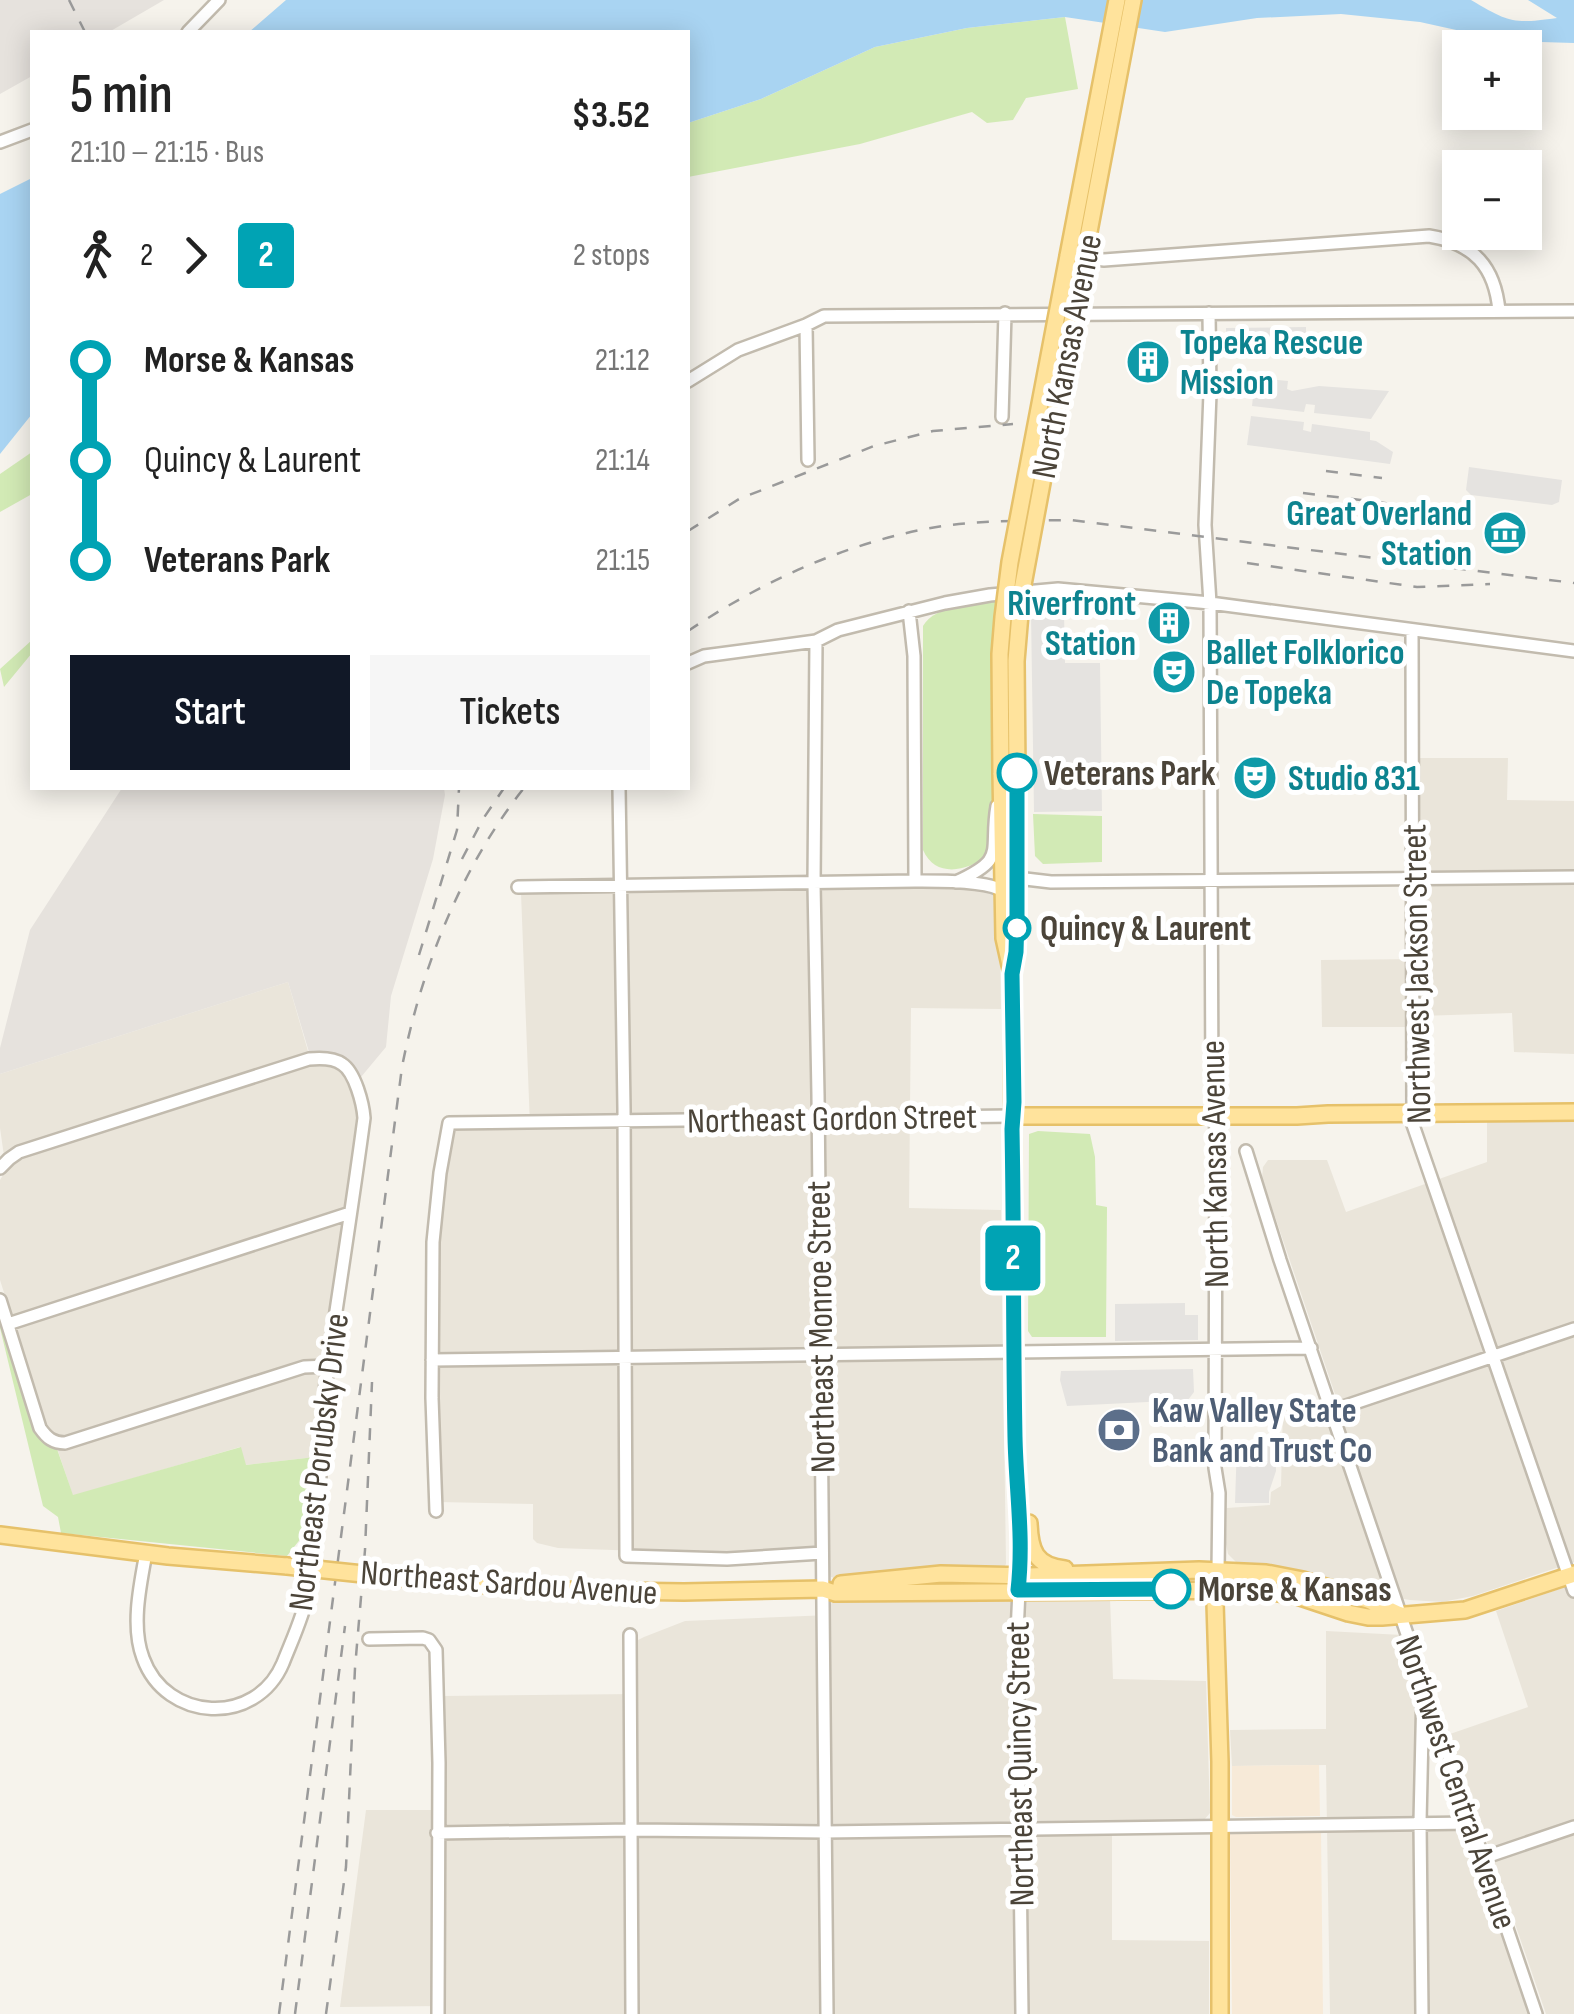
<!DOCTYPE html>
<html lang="en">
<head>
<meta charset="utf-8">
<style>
	:root { --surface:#fff; --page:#f6f6f6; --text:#222; --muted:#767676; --accent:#111827 }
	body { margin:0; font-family:"Sofia Sans Condensed",sans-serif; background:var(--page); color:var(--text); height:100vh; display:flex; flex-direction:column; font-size:38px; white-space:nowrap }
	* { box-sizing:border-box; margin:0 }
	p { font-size:32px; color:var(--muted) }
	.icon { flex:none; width:55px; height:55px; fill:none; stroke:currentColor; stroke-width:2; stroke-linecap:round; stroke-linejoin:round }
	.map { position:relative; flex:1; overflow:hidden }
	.side { position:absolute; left:30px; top:30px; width:660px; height:760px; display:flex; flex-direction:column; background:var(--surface); border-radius:0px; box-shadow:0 5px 25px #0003 }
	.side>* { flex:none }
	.badge { padding:0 20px; border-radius:8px; font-size:35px; line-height:65px }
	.fabs { position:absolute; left:1442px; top:30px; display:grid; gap:20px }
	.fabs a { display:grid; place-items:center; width:100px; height:100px; border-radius:0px; background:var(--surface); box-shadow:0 5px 25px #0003; font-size:50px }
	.map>.badge { position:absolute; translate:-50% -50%; box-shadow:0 0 0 5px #fff }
	.legs { display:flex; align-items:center; gap:15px; height:110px; padding:0 40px; font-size:32px }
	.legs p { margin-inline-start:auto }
	.overview { display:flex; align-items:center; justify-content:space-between; height:170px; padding:0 40px }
	h1 { font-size:55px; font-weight:600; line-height:75px }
	.action { display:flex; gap:20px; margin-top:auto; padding:20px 40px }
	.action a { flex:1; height:115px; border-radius:0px; background:var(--accent); color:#fff; font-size:40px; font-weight:600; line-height:115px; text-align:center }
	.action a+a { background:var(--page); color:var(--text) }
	ul { padding:0 40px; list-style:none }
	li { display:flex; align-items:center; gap:35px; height:100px; font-size:38px }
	li i { display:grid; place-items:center; width:15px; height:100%; margin:0 12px; background:currentColor }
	li i::after { content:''; width:25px; height:25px; margin:-12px; border:8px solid; border-radius:50%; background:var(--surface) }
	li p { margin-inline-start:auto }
	li:first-child i { background:linear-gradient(#0000 50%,currentColor 0) }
	li:last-child i { background:linear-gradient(currentColor 50%,#0000 0) }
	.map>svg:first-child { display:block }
</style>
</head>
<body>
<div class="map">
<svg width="1574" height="2014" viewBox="0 0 1574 2014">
	<rect width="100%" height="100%" fill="#f6f3ec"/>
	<path fill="#eae5da" d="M1419 758H1508L1507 800 1574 801V1054L1514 1052 1512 1013 1420 1016 1407 1027H1322L1321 960 1421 959Z
		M982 888 995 893 999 897 1001 1009 911 1008 909 1208 1001 1210 1006 1564 1003 1569 839 1579 831 1577 828 1570V1545L722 1554 558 1548 537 1543 533 1539V1504L438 1502V1235L452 1136 458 1128 530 1126 521 893Z
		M288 982 312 1065 323 1064 338 1070 345 1078 358 1104 315 1457 245 1465 240 1447 73 1496 53 1436 48 1430 0 1280V1180L6 1170 0 1128V1074Z
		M1487 1119H1574V1562L1473 1596 1442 1602 1410 1600 1360 1591 1269 1566 1238 1564 1228 1554 1226 1544 1227 1508 1270 1505 1271 1492 1281 1486 1283 1408 1320 1410 1338 1403 1262 1178 1263 1167 1268 1160H1327L1346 1212 1487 1162Z
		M1574 1584V2014H1546L1450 1734 1528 1707 1496 1611Z
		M836 1598H1110L1113 1679 1206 1681 1210 1813 1204 1820 1112 1821V1940L1209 1941V2014H444L443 2006 340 2007 366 1810H443V1696L636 1694V1650L638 1640 644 1637 685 1621 830 1615 831 1604Z
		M1326 1631 1402 1635 1415 1670 1417 1685 1415 1829 1465 1830 1470 1832 1532 2014H1330L1326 1765 1232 1766 1230 1730 1326 1729Z"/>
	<path fill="#f7ead8" d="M1319 1765 1320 1816 1236 1817 1232 1815V1766Z
		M1321 1829 1323 2014H1232L1230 1834 1232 1830Z"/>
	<path fill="#e6e2dd" d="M0 0H164L109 32H32V76L0 94Z
		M122 788H444L445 795 433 859 391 996 386 1047 361 1077 345 1060 322 1051 309 1052 288 982 0 1074V1048L30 930Z"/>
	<path fill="#d2eab5" d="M1065 17 1078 89 1026 98 1013 120 987 123 972 112 860 144 688 177V123L761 99 875 47 967 28Z
		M32 452V494L0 512V474Z
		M999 601C997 649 994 696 993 744 992 781 993 818 988 855 967 872 935 878 923 850V626C936 604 975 605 999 601Z
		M32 640V653L4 687 0 669Z
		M1033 814 1102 816V862L1043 864 1035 856Z
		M1038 1131 1090 1134 1095 1157 1096 1205 1107 1207 1106 1337H1032L1028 1331 1029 1134Z
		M0 1314 45 1441 57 1449 73 1495 241 1447 246 1465 315 1457 309 1528 287 1556 61 1533 58 1517 43 1506 0 1328Z"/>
	<path fill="#e5e3e0" d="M1306 327V351H1226V328Z
		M1255 378 1288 381 1287 389 1292 391 1319 386 1389 391 1371 419 1314 413 1315 405 1306 404 1304 412 1252 406Z
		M1251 416 1304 422 1303 430 1311 432 1312 424 1370 432V440L1376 441 1393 452 1390 464 1247 445Z
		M1469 467 1562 480 1559 502 1552 505 1471 495 1466 490Z
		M1064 612 1065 663H1100L1102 811 1034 812 1031 613Z
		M1185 1303V1315H1198V1340L1115 1341V1304Z
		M1193 1369 1194 1392 1188 1400 1067 1406 1060 1380 1061 1371Z
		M1237 1443H1257L1275 1448 1276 1471 1269 1492V1503H1235Z"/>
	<path fill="#a9d4f2" d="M286 0H1471C1510 23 1513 24 1557 18L1528 0H1574V43L1506 41 1420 22 1341 14 1257 18 1165 32 1065 17 967 28 875 47 761 99 688 123V32H249Z
		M32 178V414L0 454V194Z"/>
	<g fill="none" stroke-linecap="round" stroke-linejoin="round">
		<defs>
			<path id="minor" d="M188 32 219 0
				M0 142 32 130
				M1078 257 1104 260 1429 236C1474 243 1495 267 1499 311
				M1209 313 1210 393 1205 525 1210 603 1212 1097 1216 1130 1215 1468 1219 1493 1218 1571
				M806 325 808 460
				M688 381 738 350 806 325 824 316 1574 311
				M1002 417 1005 313
				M909 611 914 656 915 881
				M1412 631 1413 1125 1574 1591
				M816 641 814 884 818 1095 827 2014
				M688 663 704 656 816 641 838 630 945 603 990 595 1058 589 1210 603 1574 651
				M619 788 624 1108 626 1556 727 1559 822 1553
				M1017 878 1051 882 1574 877
				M956 882C1008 858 989 853 997 806
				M518 887 915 881C935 881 990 880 1004 892
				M1246 1151 1280 1260 1536 2014
				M0 1168 9 1159 19 1152 309 1059C319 1058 334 1058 342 1064 355 1072 363 1104 364 1118 353 1201 340 1283 328 1365 318 1440 323 1517 308 1592 304 1615 292 1640 283 1663 256 1727 166 1722 143 1658 131 1627 140 1585 146 1553
				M0 1300 40 1428C47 1438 53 1443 65 1443L304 1367 328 1366
				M8 1324 350 1213
				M432 1360 1311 1348
				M1331 1411 1574 1329
				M436 1511 432 1398 433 1242 440 1173 449 1123 1013 1116
				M1019 1590 1017 1633 1022 2014
				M630 1635 632 2014
				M369 1639 423 1638 429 1640 436 1650 439 1763 438 2014
				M437 1833 631 1830 825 1832 1472 1823
				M1483 1858 1574 1827
				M1422 2014 1420 1822 1423 1689"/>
			<path id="major" d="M1068 256 1117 0
				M1084 258 1133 0
				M1001 773 1004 938 1012 974 1015 1445C1018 1494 1023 1541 1019 1590
				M1014 964 1017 915V773
				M1013 1116H1297L1328 1114 1574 1112
				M1029 1523C1030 1550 1035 1566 1065 1569
				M0 1535 168 1556 287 1566
				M401 1578 549 1590 684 1592 823 1589 835 1593 1259 1590 1297 1596 1348 1613 1368 1617H1382L1465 1610 1574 1574
				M1217 1580 1215 1603 1220 1762V2014
				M841 1584 941 1574 1030 1576 1199 1570 1266 1573 1303 1580 1368 1600 1400 1615"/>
		</defs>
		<use href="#minor" stroke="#c2bbae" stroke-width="16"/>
		<use href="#major" stroke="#e6c16a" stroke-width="20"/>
		<use href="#minor" stroke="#fff" stroke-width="11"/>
		<use href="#major" stroke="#ffe39c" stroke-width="15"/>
		<path stroke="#9a9a9a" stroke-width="2.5" stroke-dasharray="12 12" stroke-linecap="butt" d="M69 0 85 32
			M1326 471 1382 478
			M1303 493 1410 506
			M688 531 739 499 874 446 933 431 1013 424
			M1247 563 1417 587 1490 584
			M688 631C760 583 839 546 925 529 972 520 1021 521 1070 520L1574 583
			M462 859 483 819 504 788
			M419 955 457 830 459 788
			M279 2014 402 1067C421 969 461 867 524 788
			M295 2014 345 1626
			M326 2014 346 1867 355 1668 365 1550 372 1382"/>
		<defs>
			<path id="major-bridge" d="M1001 773 1000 654 1003 617 1010 562 1068 256
				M1017 773 1016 661 1022 590 1084 258
				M287 1566 401 1578"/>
		</defs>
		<use href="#major-bridge" stroke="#e6c16a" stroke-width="20" stroke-linecap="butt"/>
		<use href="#major-bridge" stroke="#ffe39c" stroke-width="15"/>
	</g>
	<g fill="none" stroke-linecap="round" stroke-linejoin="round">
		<defs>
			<path id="line-1" d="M1017 773V916L1016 952 1012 974 1014 1102 1012 1129C1014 1232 1013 1334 1015 1437 1016 1489 1024 1537 1018 1590L1171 1589"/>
		</defs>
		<use href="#line-1" stroke="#fff" stroke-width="22"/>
		<use href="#line-1" stroke="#00a3b4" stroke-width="15"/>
	</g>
	<defs>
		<symbol id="building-disc" viewBox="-11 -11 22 22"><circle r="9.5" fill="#0f9aa8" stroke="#fff"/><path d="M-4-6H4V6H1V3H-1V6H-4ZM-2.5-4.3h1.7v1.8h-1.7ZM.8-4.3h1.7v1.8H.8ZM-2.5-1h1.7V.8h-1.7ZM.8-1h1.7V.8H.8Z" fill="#fff"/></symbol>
		<symbol id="museum-disc" viewBox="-11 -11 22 22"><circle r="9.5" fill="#0f9aa8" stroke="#fff"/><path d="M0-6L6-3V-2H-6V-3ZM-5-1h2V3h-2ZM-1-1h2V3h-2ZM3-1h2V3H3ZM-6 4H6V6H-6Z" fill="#fff"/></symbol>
		<symbol id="theatre-disc" viewBox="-11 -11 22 22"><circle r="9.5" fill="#0f9aa8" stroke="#fff"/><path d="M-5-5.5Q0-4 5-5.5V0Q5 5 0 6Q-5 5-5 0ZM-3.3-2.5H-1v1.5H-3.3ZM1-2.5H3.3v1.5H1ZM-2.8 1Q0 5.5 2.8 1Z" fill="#fff"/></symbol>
		<symbol id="bank-disc" viewBox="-11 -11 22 22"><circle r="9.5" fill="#5c6f8a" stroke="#fff"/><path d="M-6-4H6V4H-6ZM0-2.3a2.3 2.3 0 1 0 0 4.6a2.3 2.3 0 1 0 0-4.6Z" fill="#fff"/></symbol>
	</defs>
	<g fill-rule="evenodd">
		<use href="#building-disc" x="1123" y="337" width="50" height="50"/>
		<use href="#museum-disc" x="1480" y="508" width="50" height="50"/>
		<use href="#building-disc" x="1144" y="598" width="50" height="50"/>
		<use href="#theatre-disc" x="1149" y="647" width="50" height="50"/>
		<use href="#theatre-disc" x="1230" y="753" width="50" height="50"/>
		<use href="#bank-disc" x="1094" y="1405" width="50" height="50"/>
	</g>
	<g fill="#fff" stroke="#00a3b4" stroke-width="5">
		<circle cx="1017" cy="773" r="18"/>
		<circle cx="1017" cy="928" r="12"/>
		<circle cx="1171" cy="1589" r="18"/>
	</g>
	<g text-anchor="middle" stroke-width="10" stroke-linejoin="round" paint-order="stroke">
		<g font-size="35" font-weight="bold" fill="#0d838f" stroke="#fff" text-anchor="start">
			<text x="1180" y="354">Topeka Rescue<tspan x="1180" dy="40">Mission</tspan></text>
			<text x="1472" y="525" text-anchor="end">Great Overland<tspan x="1472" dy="40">Station</tspan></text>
			<text x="1136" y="615" text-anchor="end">Riverfront<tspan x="1136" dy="40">Station</tspan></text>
			<text x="1206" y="664">Ballet Folklorico<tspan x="1206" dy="40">De Topeka</tspan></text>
			<text x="1288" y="790">Studio 831</text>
		</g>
		<g font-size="35" fill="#4b4439" stroke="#fff">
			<text transform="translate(1066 356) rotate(-79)" y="12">North Kansas Avenue</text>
			<text transform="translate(1416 974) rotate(-91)" y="12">Northwest Jackson Street</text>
			<text transform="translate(832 1118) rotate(-1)" y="12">Northeast Gordon Street</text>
			<text transform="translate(1214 1164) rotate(-91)" y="12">North Kansas Avenue</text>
			<text transform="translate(820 1327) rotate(-91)" y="12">Northeast Monroe Street</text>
			<text transform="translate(318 1462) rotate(-83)" y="12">Northeast Porubsky Drive</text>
			<text transform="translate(509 1582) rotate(4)" y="12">Northeast Sardou Avenue</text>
			<text transform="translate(1019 1764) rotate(-91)" y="12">Northeast Quincy Street</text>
			<text transform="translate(1457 1782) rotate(71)" y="12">Northwest Central Avenue</text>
		</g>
		<g font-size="35" font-weight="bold" fill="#4b4439" stroke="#fff" text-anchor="start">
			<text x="1044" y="785">Veterans Park</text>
			<text x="1040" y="940">Quincy &amp; Laurent</text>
			<text x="1198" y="1601">Morse &amp; Kansas</text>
		</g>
		<g font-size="35" font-weight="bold" fill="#4e5e75" stroke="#fff" text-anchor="start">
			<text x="1152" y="1422">Kaw Valley State<tspan x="1152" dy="40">Bank and Trust Co</tspan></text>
		</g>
	</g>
</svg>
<div class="fabs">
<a>+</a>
<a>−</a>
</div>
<b class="badge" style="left:1013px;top:1258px;background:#00a3b4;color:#fff">2</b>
<section class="side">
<div class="overview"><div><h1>5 min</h1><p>21:10 – 21:15 · Bus</p></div><b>$3.52</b></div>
<div class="legs"><svg class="icon" aria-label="walk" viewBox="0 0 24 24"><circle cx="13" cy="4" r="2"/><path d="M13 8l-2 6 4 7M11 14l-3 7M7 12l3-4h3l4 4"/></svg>2<svg class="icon" aria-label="forward" viewBox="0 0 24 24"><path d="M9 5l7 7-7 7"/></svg><b class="badge" style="background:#00a3b4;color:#fff">2</b><p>2 stops</p></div>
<ul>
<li><i style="color:#00a3b4"></i><b>Morse &amp; Kansas</b><p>21:12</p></li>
<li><i style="color:#00a3b4"></i><span>Quincy &amp; Laurent</span><p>21:14</p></li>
<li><i style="color:#00a3b4"></i><b>Veterans Park</b><p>21:15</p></li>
</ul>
<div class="action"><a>Start</a><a>Tickets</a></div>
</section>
</div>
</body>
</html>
